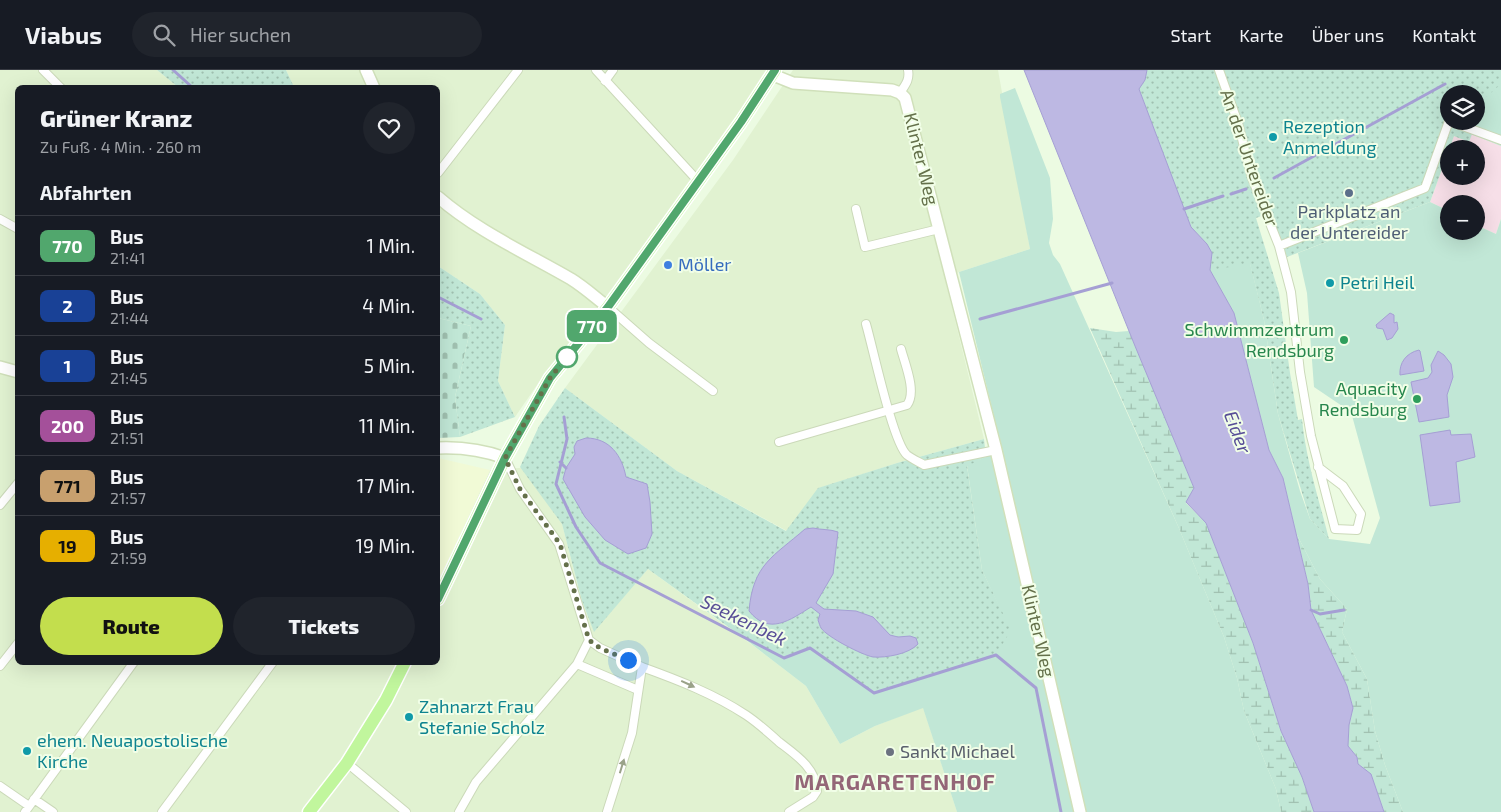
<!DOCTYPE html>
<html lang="de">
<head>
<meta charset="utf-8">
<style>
	:root { --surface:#171b24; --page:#20242c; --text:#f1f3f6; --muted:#9ea1a6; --line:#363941; --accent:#c3de4d }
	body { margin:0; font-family:"Exo 2",sans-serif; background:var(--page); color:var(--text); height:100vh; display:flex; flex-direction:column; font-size:19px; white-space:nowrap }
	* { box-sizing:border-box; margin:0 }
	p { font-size:16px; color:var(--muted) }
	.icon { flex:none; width:28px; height:28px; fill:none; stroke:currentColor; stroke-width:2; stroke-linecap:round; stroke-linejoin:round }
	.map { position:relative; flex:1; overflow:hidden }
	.drawer { position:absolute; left:15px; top:15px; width:425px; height:580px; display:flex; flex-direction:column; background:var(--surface); border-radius:8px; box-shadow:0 5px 20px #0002 }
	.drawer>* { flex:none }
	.badge { padding:0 10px; border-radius:8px; font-size:18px; line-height:32px }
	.fabs { position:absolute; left:1440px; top:15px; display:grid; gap:10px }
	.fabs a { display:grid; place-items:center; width:45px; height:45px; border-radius:50%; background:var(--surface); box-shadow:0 5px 20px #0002; font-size:25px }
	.you { position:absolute; width:25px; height:25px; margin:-12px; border:4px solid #fff; border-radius:50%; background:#1a73e8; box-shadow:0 0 0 8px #1a73e833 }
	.map>.badge { position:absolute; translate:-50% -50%; box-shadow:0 0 0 2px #fff }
	h2 { padding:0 25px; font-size:19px; line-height:45px }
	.round { display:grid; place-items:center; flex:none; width:52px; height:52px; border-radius:26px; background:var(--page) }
	.overview { display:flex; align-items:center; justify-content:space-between; height:85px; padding:0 25px }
	h1 { font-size:24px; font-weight:800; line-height:38px }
	.primary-button { display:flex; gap:10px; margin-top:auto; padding:10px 25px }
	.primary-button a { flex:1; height:58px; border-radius:30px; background:var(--accent); color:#111; font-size:20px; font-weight:800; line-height:58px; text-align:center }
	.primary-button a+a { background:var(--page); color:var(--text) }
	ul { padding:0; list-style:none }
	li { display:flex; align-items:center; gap:15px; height:60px; padding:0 25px; border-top:1px solid var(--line) }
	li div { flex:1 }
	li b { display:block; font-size:19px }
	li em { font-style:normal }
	li .badge { min-width:55px; font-weight:700; text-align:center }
	header { display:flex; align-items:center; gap:30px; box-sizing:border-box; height:70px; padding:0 25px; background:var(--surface); border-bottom:1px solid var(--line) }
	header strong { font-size:24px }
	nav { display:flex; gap:28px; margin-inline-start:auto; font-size:18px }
	.search { width:350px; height:45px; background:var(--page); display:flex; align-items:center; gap:12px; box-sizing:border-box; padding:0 18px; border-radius:28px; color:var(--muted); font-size:19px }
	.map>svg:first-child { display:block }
</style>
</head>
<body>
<header>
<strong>Viabus</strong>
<div class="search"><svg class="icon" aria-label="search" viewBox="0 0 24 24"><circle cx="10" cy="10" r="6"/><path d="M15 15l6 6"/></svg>Hier suchen</div>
<nav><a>Start</a><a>Karte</a><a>Über uns</a><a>Kontakt</a></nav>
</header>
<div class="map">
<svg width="1501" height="742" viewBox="0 0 1501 742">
	<defs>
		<pattern id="wetland-marsh" width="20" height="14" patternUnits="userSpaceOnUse" patternTransform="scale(1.25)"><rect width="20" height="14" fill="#c1e7d6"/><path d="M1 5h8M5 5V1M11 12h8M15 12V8" fill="none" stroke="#a0c0b0"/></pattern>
		<pattern id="cemetery-stones" width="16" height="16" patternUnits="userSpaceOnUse" patternTransform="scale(1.25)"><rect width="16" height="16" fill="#c1e7d6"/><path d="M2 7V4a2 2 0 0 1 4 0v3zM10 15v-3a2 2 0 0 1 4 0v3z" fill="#a0c0b0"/></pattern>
		<pattern id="park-dots" width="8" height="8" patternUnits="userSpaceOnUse" patternTransform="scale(1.25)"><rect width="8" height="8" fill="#c1e7d6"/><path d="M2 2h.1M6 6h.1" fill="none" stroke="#a0c0b0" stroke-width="1.8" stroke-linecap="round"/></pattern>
	</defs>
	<rect width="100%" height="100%" fill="#ecfbe2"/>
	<path fill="#e1f2d1" d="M0 0H157L178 17 18 18V592H438V512L490 400 533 397 562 454 582 531 594 561 648 499 755 577 806 616 840 674 875 656 923 637 957 742H0Z
		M286 0H767L764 7 607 227 546 302 515 347 498 311 505 255 480 224 438 196V18L294 17Z
		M793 0H998L1030 179 959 202 945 209 984 369 897 393 819 418 787 461 677 401 565 318 733 90Z"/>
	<path fill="#f1fad6" d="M438 388 490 400 438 512Z"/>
	<path fill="#f7dfe8" d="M1471 64 1501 76V149L1496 164 1476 155V134H1449V141L1430 132 1449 80V106H1476V79H1449L1454 66 1469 72Z"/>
	<path fill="#c1e7d6" d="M1146 0H1210L1250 193 1264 250 1278 344 1300 421 1310 449 1329 469 1370 474 1380 448 1351 342 1314 317 1307 223 1298 183 1430 132 1449 141V161H1476V155L1496 164 1501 149V742H1403L1385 695 1375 661 1367 609 1342 562 1347 539 1320 509 1296 463 1283 408 1269 380 1234 243 1210 200 1207 174 1184 139 1139 19Z
		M1501 0V76L1471 64 1475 56 1462 51H1476V24Z
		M1015 18 1050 108 1053 149 1049 173 1053 185 1060 194 1178 456 1224 567 1237 608 1244 641 1276 719 1281 742H957L923 638 875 656 840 674 806 616 741 566 784 587 810 578 874 623 1010 560 982 500 967 395 1002 380 959 202 1030 179 1000 27V24Z"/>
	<path fill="url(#wetland-marsh)" d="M1090 258 1116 262 1129 261 1194 418 1186 433 1206 453 1253 573 1281 661 1302 707 1314 742H1281L1276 719 1244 641 1237 608 1224 567 1178 456Z
		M1296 463 1320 509 1347 539 1342 562 1367 609 1375 661 1385 695 1403 742H1384L1371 705 1358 694 1357 687 1348 676 1349 655 1353 637 1347 616 1311 540 1308 514Z"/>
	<path fill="url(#cemetery-stones)" d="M438 248 471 256 455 327 460 367 438 368Z"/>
	<path fill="url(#park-dots)" d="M157 0H286L294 17H178Z
		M1146 0H1501V14L1476 36V24H1449V51H1462L1475 56 1469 72 1454 66 1430 132 1287 187 1270 143 1256 148 1279 223 1290 303 1298 350 1302 349C1306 390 1319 430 1329 469L1310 449 1278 344 1264 250 1250 194 1210 200 1212 183 1207 174 1191 157 1139 19 1145 10Z
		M438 196 480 224 505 255 498 311 515 347 460 367 455 327 471 256 438 248Z
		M565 318 677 401 786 461 818 418 897 393 984 369 986 387 967 396 982 500 1011 560 996 585 874 623 810 578 784 588 741 566 648 499 594 562 582 531 562 454 520 397 539 356Z"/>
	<path fill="#bdb8e3" stroke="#a59fd4" d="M1024 0H1147L1145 10 1139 19 1191 157 1207 174 1212 183 1210 200 1234 243 1269 380 1283 408 1308 514 1311 540 1347 616 1353 638 1349 655 1348 676 1357 687 1358 694 1371 704 1384 742H1314L1302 707 1281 661 1253 573 1206 453 1186 432 1194 418 1135 276Z
		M1390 243 1394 245V253L1397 252 1398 259 1392 268 1387 270 1383 259 1377 258 1376 255Z
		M1419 280 1420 281 1424 301 1400 305C1399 293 1406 283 1419 280Z
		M1438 281 1444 285 1451 294 1453 307 1447 325 1449 347 1419 352 1411 312 1428 308 1432 302 1431 295Z
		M1450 360 1451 365 1471 364 1475 387 1456 392 1460 432 1430 436 1420 365Z
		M586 368C610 368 622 386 626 407L647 414 650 432 652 464 646 478 628 484 605 470 585 447 563 409 566 398 575 384 574 377 577 371Z
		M813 458C822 460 830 459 838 462L833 504 816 533 824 539 856 541 873 547 890 565 898 567 910 566 916 568 918 574C909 584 886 588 873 587 862 585 827 567 821 558 820 556 819 553 818 550L820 544 811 537C790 550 769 566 749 541 753 494 773 487 805 459Z"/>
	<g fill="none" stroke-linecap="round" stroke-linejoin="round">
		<path stroke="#a59fd4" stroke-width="3" d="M173 0 193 18
			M1274 108 1445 14
			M1231 124 1246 119
			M1184 139 1223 126
			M438 227 481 249
			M980 249 1112 213
			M564 347 567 369 556 414 576 457 600 493 784 588 810 578 874 623 996 585 1036 618 1061 742
			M560 392 566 398
			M1311 540 1320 544 1344 540"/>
		<defs>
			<path id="street" d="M43 0 61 18
				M596 0 698 111
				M1219 0 1238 53 1252 108 1279 176 1291 222 1300 302 1311 366 1335 459 1357 460 1361 444 1343 416 1318 397
				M605 11 613 0
				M900 23C905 15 910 10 908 0
				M1449 51 1501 70
				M438 103 518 0
				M856 139 865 177 939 159
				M0 149 18 159
				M1279 176 1425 118 1449 51
				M608 237 649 273 713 321
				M866 254C873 278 893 373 907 385 912 389 919 392 924 395L996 380
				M779 372 907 335C917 322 905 294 901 279
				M505 388 520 419 559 474 589 570 600 578 642 597 632 663 607 742
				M0 435 18 413
				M577 594 638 620
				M0 596 18 573
				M642 597C678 610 714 624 746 645 758 653 769 663 779 672 796 685 816 698 817 721L813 727 789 742
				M347 693 406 742
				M0 716 29 736
				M34 729 53 742
				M25 742 134 592
				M162 742 273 592
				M459 742 476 712 577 594 589 570"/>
			<path id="secondary" d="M366 0 374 18
				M773 5 793 13 892 20 900 23 905 28 996 380 1080 742
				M438 127C477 161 526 183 571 209 584 217 596 228 608 237
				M0 297 18 302
				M438 378C461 377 483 380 505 388"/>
			<path id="primary" d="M438 529 505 388 550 308 608 237 741 52 775 0
				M309 742 347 693 386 630 405 592"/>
		</defs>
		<use href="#street" stroke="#cbd9b9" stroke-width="10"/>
		<use href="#secondary" stroke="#d0e0ba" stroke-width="14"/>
		<use href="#primary" stroke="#fff" stroke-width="15"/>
		<use href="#street" stroke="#fff" stroke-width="8"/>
		<use href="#secondary" stroke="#fff" stroke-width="11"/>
		<use href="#primary" stroke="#c1f69d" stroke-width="12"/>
	</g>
	<defs><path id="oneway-solid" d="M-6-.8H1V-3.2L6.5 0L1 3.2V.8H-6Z" transform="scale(1.25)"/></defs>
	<g fill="#9aa289">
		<use href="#oneway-solid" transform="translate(688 614) rotate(25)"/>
		<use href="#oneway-solid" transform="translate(622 696) rotate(-73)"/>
	</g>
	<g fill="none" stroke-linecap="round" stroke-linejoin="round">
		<defs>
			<path id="line" d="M438 529 505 388 550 308 608 237 741 52 775 0"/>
		</defs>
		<use href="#line" stroke="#fff" stroke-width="11"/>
		<use href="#line" stroke="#51a76d" stroke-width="8"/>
		<path stroke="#64704a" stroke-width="5" stroke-dasharray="0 9" d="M567 287 550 308 505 388 520 419 560 474 589 570 600 578 628 590"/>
	</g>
	<g fill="#0f9aa8" stroke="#f1fee7" stroke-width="2">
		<circle cx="1273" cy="67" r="5"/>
		<circle cx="1330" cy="213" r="5"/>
		<circle cx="409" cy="647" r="5"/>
		<circle cx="27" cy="681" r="5"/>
	</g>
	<circle fill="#5c6f8a" stroke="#f1fee7" stroke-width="2" cx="1349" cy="123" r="5"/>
	<circle fill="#3f7fe0" stroke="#f1fee7" stroke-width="2" cx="668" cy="195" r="5"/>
	<g fill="#2e9e5b" stroke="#f1fee7" stroke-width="2">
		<circle cx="1344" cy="270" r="5"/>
		<circle cx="1417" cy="329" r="5"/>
	</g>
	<circle fill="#fff" stroke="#51a76d" stroke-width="2.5" cx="567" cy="287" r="10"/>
	<circle fill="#6b7280" stroke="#f1fee7" stroke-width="2" cx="890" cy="682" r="5"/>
	<g text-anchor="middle" stroke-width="4" stroke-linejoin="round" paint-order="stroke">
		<g font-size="18" fill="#0d838f" stroke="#f1fee7" text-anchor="start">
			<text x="1283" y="63">Rezeption<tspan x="1283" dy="21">Anmeldung</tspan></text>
			<text x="1340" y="219">Petri Heil</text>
			<text x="419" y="643">Zahnarzt Frau<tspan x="419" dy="21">Stefanie Scholz</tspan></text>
			<text x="37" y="677">ehem. Neuapostolische<tspan x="37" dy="21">Kirche</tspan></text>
		</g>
		<g font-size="18" fill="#64704a" stroke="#f1fee7">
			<text transform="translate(1249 88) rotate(71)" y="6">An der Untereider</text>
			<text transform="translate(921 89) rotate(76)" y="6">Klinter Weg</text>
			<text transform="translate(1038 561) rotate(77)" y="6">Klinter Weg</text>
		</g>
		<g font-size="18" fill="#4e5e75" stroke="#f1fee7">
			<text x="1349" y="148">Parkplatz an<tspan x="1349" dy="21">der Untereider</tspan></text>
		</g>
		<g font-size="18" fill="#366cbe" stroke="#f1fee7" text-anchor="start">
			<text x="678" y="201">Möller</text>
		</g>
		<g font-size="18" fill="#27864d" stroke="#f1fee7" text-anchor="end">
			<text x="1334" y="266">Schwimmzentrum<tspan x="1334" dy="21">Rendsburg</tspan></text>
			<text x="1407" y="325">Aquacity<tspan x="1407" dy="21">Rendsburg</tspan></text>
		</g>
		<g font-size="18" fill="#5b616d" stroke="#f1fee7" text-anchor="start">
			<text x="900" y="688">Sankt Michael</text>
		</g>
		<g font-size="19" font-style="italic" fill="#584e97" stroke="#f1fee7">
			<text transform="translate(1238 362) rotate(69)" y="7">Eider</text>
			<text transform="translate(744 550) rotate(26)" y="7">Seekenbek</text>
		</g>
		<g font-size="22" font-weight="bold" letter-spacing="1" fill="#946677" stroke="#f1fee7">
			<text x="895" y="720">MARGARETENHOF</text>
		</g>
	</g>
</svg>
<div class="fabs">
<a><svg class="icon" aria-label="layers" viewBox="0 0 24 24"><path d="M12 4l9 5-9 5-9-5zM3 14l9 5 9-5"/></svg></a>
<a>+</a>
<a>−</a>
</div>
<div class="you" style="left:628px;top:590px"></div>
<b class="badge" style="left:592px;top:256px;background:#51a76d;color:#fff">770</b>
<section class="drawer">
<div class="overview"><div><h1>Grüner Kranz</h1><p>Zu Fuß · 4 Min. · 260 m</p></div><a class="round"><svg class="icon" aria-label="heart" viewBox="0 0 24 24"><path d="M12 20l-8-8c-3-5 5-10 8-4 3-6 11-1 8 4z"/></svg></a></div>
<h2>Abfahrten</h2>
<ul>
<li><span class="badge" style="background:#51a76d;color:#fff">770</span><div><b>Bus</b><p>21:41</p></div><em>1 Min.</em></li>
<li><span class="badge" style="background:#194196;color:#fff">2</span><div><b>Bus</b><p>21:44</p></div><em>4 Min.</em></li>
<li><span class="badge" style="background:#194196;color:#fff">1</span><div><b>Bus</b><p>21:45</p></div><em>5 Min.</em></li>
<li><span class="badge" style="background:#a4509a;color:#fff">200</span><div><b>Bus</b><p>21:51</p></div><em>11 Min.</em></li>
<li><span class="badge" style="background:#c8a06e;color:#111">771</span><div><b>Bus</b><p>21:57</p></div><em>17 Min.</em></li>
<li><span class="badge" style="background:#e6af00;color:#111">19</span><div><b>Bus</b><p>21:59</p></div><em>19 Min.</em></li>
</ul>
<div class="primary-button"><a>Route</a><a>Tickets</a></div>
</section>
</div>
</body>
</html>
